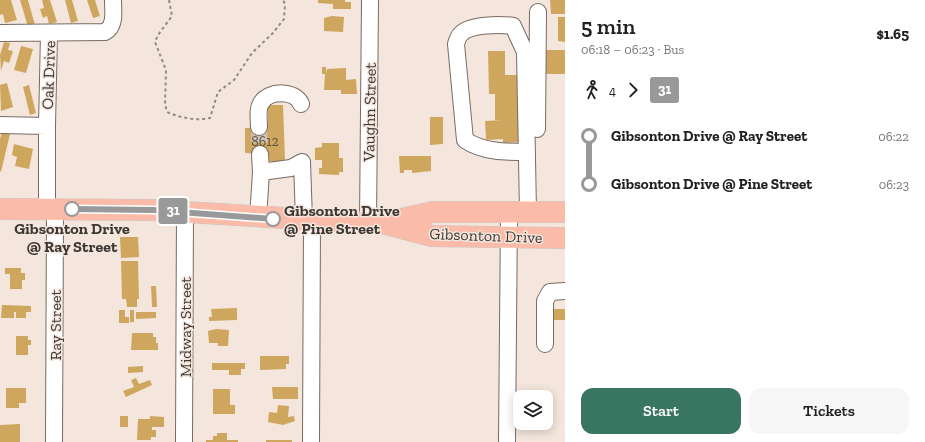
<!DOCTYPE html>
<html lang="en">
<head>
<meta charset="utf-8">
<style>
	:root { --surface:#fff; --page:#f6f6f6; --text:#202124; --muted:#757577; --accent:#397661 }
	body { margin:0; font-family:"Zilla Slab",serif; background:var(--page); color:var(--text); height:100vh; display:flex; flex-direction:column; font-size:15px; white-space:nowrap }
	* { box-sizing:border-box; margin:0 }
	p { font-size:13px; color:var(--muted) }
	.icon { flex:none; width:22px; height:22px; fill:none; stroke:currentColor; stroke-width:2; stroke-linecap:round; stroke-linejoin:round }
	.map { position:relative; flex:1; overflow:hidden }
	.details { display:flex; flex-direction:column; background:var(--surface); width:360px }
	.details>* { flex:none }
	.badge { padding:0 8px; border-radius:3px; font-size:14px; line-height:26px }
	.fabs { position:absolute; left:513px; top:390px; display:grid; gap:8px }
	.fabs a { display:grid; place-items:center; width:40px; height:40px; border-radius:8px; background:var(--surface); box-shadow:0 2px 10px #0003; font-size:20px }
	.map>.badge { position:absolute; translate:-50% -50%; box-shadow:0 0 0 2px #fff }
	.legs { display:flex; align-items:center; gap:6px; height:44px; padding:0 16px; font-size:13px }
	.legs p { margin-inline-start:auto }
	.summary { display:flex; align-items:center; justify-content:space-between; height:68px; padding:0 16px }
	h1 { font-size:22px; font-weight:600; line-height:30px }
	.primary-button { display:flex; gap:8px; margin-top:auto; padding:8px 16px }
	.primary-button a { flex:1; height:46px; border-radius:12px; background:var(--accent); color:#fff; font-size:16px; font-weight:600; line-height:46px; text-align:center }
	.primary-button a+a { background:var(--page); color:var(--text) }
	ul { padding:0 16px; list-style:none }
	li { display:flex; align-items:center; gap:14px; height:48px; font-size:15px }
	li i { display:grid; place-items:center; width:6px; height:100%; margin:0 5px; background:currentColor }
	li i::after { content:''; width:10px; height:10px; margin:-5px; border:3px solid; border-radius:50%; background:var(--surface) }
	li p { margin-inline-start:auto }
	li:first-child i { background:linear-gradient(#0000 50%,currentColor 0) }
	li:last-child i { background:linear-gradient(currentColor 50%,#0000 0) }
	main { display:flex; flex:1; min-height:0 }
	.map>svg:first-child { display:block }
</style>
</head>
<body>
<main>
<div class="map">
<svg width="565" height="442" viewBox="0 0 565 442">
	<rect width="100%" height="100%" fill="#f4e6dd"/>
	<path fill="#cfa65d" d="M0 0H11L17 20 5 23 3 14 0 15Z
		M20 0H28L35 25 28 27Z
		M42 0H50L57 22 49 24 47 16 43 18 40 9 44 8Z
		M65 0H72L78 21 71 23Z
		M87 0H95L100 16 93 18Z
		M318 0H345V2H351V9H333V4L318 3Z
		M550 0H565V14H551Z
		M332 16 344 17 343 32 324 31V18Z
		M558 17H565V42L558 41Z
		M4 42 10 43 8 50 13 51 9 63 4 61 1 71 0 55Z
		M21 46 33 49 26 73 14 70Z
		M544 50H565V74H544Z
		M488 51H505V75H521V119H518L519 142 503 143V139L486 140 485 121 503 120H495V94H489Z
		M322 67H326V74L327 69 346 68V80L356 79 357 94H341V90H324L325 74H322Z
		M7 83 13 107 1 111 0 85Z
		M29 85 36 113 30 115 23 87Z
		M268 105H283L285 161H281V165H272V161H268V154L245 153V128L268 127Z
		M430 117H443V144L430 145Z
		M2 132 10 134 1 172 0 171V139Z
		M322 143H339V158H343V172H339V175L319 174V168H322V160H315V148L322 147Z
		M14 144 33 149 29 169 15 166 17 157 12 155Z
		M399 156H431V171L412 173V170H404V173H400Z
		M120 237H138L139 257 121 258Z
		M121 261H138L139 299H137V307H127L126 299H122Z
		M5 268H21V273H25V280H22V289H10V274H5Z
		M151 286H156L157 307H152Z
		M2 305 31 306V312H26V318H16V312H14V318H1Z
		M237 308V320L209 321V317H212L211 309Z
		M551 309H565V320H551Z
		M119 310H125V317H129V323H119Z
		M130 310H134V322H130Z
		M136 312H156V318L136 319Z
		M216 329 229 330 228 346H218V343H209L208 331Z
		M132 333H153V337H156V343H158V350H131Z
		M16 336H28V340H31V345H28V355H16Z
		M260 356H289V364H286V369L260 370Z
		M212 363H245V369H241V375H229V370H212Z
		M143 366V372L128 373V367Z
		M136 378 139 384 150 380 152 385 126 397 123 391 134 387 131 380Z
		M272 387H298V399H273Z
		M6 388H26V403H19V408H6Z
		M213 389H230V405H235V414H213Z
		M278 405 289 406 288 417 294 416 295 421 283 425 268 422 269 412 277 413Z
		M120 416H128V427H120Z
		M150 416 164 417V427H152V430H156V437H151V440H137L138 419H150Z
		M20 424V442H0V425Z
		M217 433H227V440H238V442H206V440H213V436H217Z
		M266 440H292V442H266Z"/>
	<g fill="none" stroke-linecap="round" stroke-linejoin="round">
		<path stroke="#cfc3bb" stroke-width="16" stroke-dasharray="16 8" stroke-linecap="butt" d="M259 127 260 154"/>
		<defs>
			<path id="minor" d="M0 33 105 32C116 26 113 11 113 0
				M0 125 47 126
				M259 127C259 119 257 110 261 103 269 90 295 90 301 104
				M537 129 538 12
				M527 152C505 152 483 152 465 140L456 44C457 41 458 37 460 35 468 24 501 24 513 26L525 52 528 212
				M261 172 291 168 302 162 304 220
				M47 209V126L49 33
				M258 218 261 172 260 154
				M368 223 370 0
				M545 344V301L550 292 565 291
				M54 442 55 209
				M184 442 185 212
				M311 442 312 221
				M507 442 509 212"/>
			<path id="major" d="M0 209 153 210 368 223H383L433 212H565
				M386 224 432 236 565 238"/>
		</defs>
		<use href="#minor" stroke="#776b63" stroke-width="18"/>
		<use href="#major" stroke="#c9c7c6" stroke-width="22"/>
		<path stroke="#928983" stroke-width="2" stroke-dasharray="3 3" stroke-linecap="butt" d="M169 0 172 16 158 35 155 42 166 70 165 104 167 112C181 118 196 121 210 118L218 92 234 80 252 53 273 33 284 19 285 4 283 0"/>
		<use href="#minor" stroke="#fff" stroke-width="16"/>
		<use href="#major" stroke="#fbbba9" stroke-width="21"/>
	</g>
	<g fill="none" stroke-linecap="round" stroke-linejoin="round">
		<defs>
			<path id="line-1" d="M72 209 153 210 273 219"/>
		</defs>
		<use href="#line-1" stroke="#fff" stroke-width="9"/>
		<use href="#line-1" stroke="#999" stroke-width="6"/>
	</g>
	<g fill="#fff" stroke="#999" stroke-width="2">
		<circle cx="72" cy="209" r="7"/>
		<circle cx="273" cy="219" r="7"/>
	</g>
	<g text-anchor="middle" stroke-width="3" stroke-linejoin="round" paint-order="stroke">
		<g font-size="14" fill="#62543e">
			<text x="265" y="146">8612</text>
		</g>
		<g font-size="16" fill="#3d3834" stroke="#f4e6dd">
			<text transform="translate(48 75) rotate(-88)" y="6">Oak Drive</text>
			<text transform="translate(369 112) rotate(-89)" y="6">Vaughn Street</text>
			<text transform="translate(486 235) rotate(2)" y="6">Gibsonton Drive</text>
			<text transform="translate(55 325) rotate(-90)" y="6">Ray Street</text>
			<text transform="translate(185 327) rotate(-90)" y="6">Midway Street</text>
		</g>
		<g font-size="16" font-weight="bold" fill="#3d3834" stroke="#f4e6dd" text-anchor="start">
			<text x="284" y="216">Gibsonton Drive<tspan x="284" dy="18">@ Pine Street</tspan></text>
			<text x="72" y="234" text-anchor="middle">Gibsonton Drive<tspan x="72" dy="18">@ Ray Street</tspan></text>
		</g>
	</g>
</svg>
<div class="fabs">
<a><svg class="icon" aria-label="layers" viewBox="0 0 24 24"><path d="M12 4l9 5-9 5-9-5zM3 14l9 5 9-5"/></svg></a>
</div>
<b class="badge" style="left:173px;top:211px;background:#999;color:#fff">31</b>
</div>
<section class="details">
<div class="summary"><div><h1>5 min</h1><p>06:18 – 06:23 · Bus</p></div><b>$1.65</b></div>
<div class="legs"><svg class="icon" aria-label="walk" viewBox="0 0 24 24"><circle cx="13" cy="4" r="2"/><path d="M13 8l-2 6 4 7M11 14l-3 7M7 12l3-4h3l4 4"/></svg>4<svg class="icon" aria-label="forward" viewBox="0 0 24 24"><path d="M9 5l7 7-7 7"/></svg><b class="badge" style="background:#999;color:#fff">31</b></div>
<ul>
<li><i style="color:#999"></i><b>Gibsonton Drive @ Ray Street</b><p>06:22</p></li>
<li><i style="color:#999"></i><b>Gibsonton Drive @ Pine Street</b><p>06:23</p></li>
</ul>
<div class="primary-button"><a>Start</a><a>Tickets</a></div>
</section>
</main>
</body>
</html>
